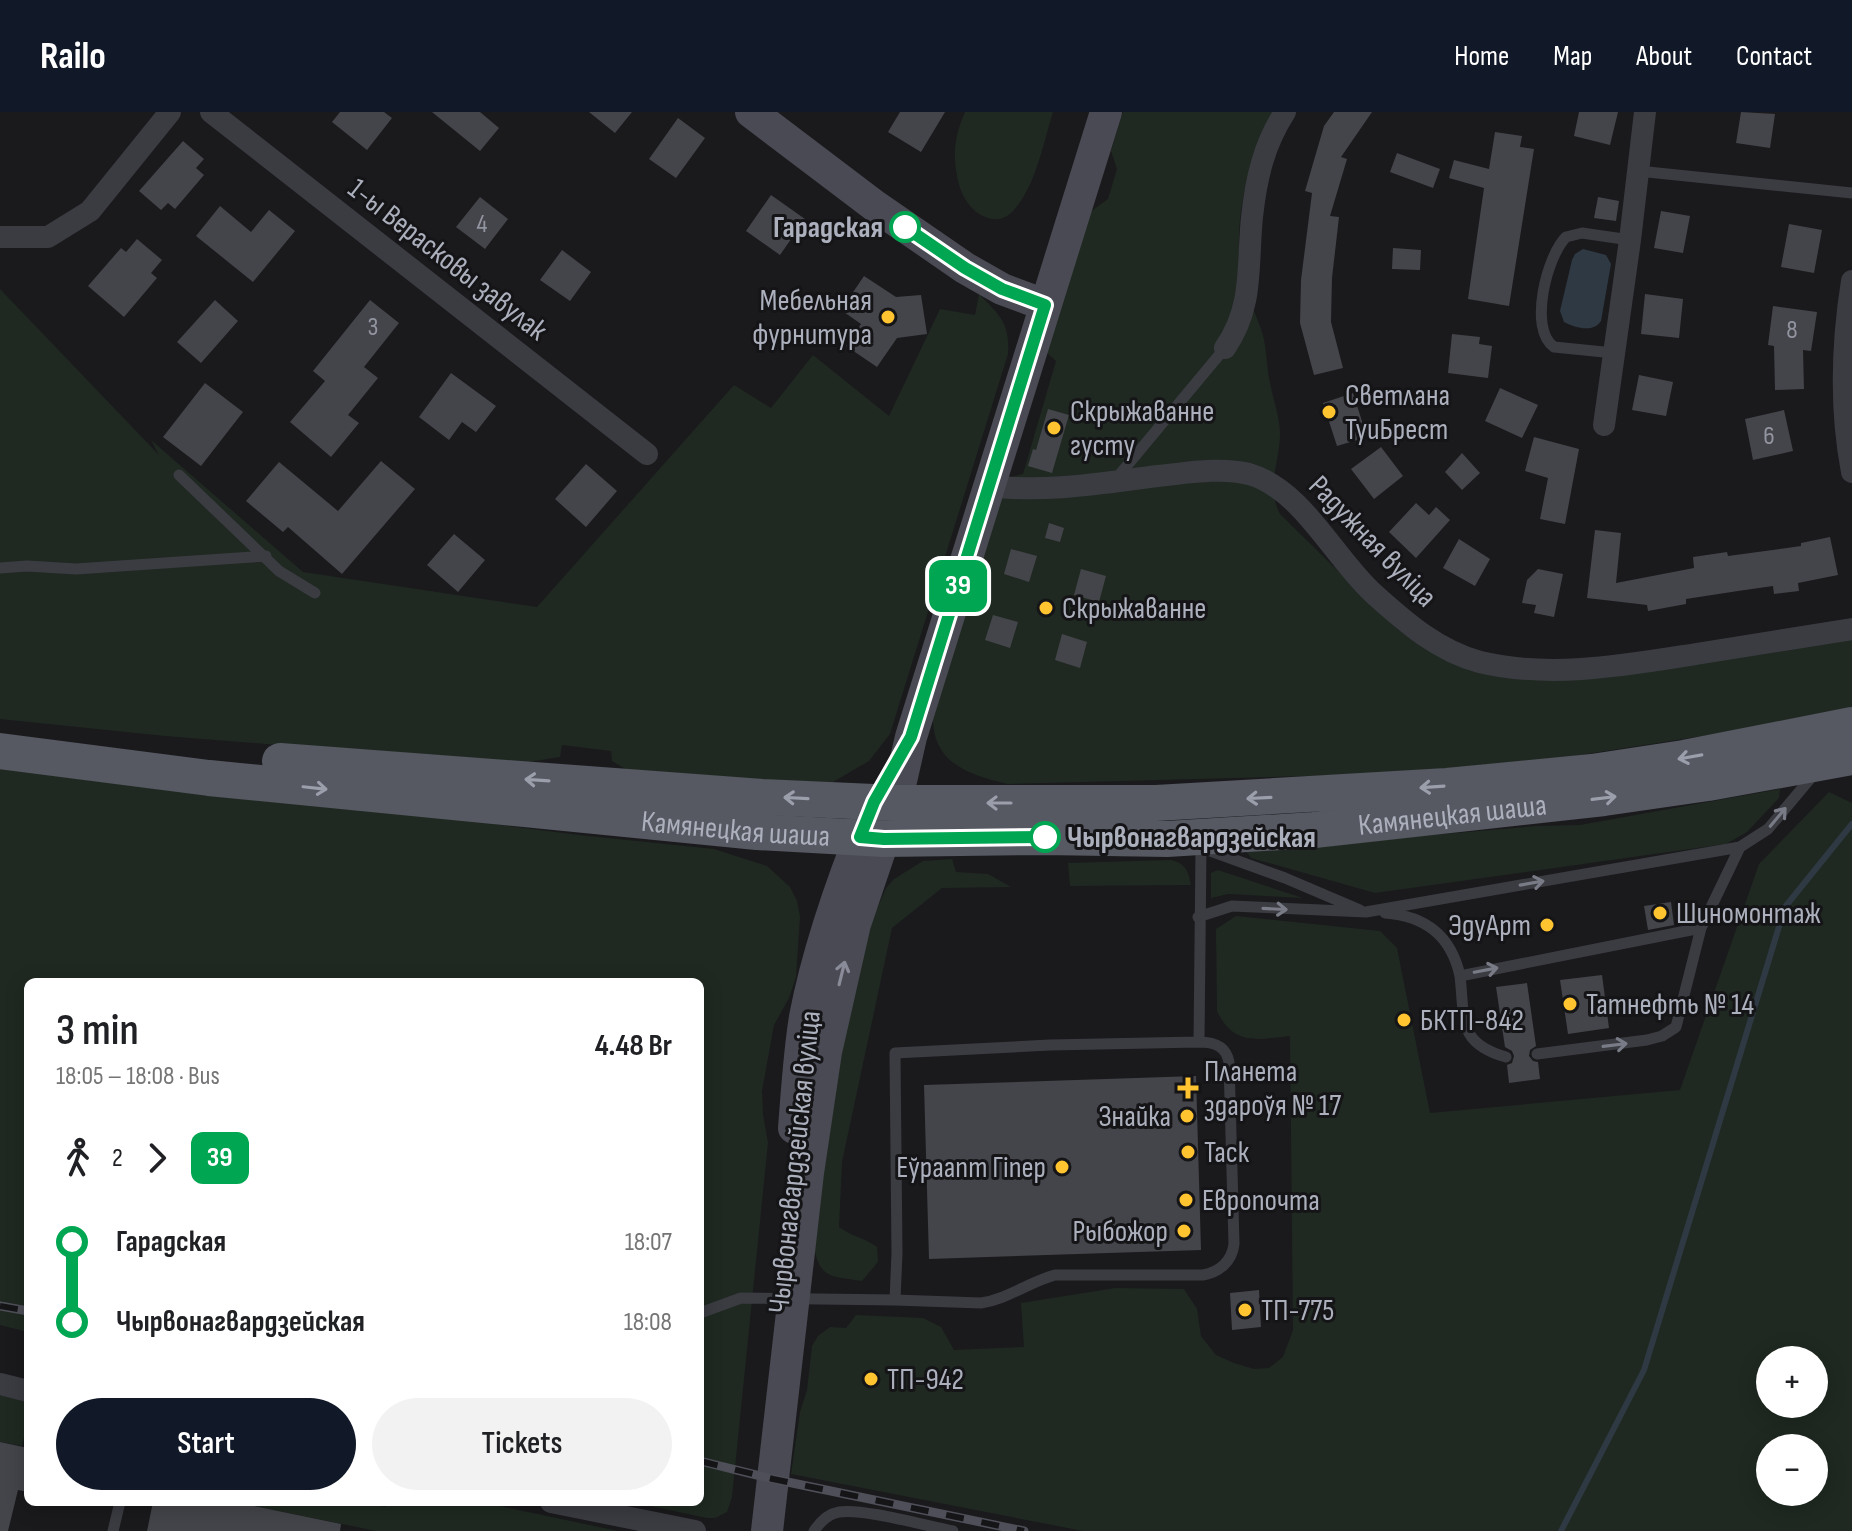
<!DOCTYPE html>
<html lang="en">
<head>
<meta charset="utf-8">
<style>
	:root { --surface:#fff; --page:#f2f2f2; --text:#202124; --muted:#757577; --accent:#111827 }
	body { margin:0; font-family:"Sofia Sans Condensed",sans-serif; background:var(--page); color:var(--text); height:100vh; display:flex; flex-direction:column; font-size:30px; white-space:nowrap }
	* { box-sizing:border-box; margin:0 }
	p { font-size:26px; color:var(--muted) }
	.icon { flex:none; width:44px; height:44px; fill:none; stroke:currentColor; stroke-width:2; stroke-linecap:round; stroke-linejoin:round }
	.map { position:relative; flex:1; overflow:hidden }
	.panel { position:absolute; left:24px; top:866px; width:680px; height:528px; display:flex; flex-direction:column; background:var(--surface); border-radius:12px; box-shadow:0 4px 20px #0003 }
	.panel>* { flex:none }
	.badge { padding:0 16px; border-radius:12px; font-size:28px; line-height:52px }
	.tools { position:absolute; left:1756px; top:1234px; display:grid; gap:16px }
	.tools a { display:grid; place-items:center; width:72px; height:72px; border-radius:50%; background:var(--surface); box-shadow:0 4px 20px #0003; font-size:40px }
	.map>.badge { position:absolute; translate:-50% -50%; box-shadow:0 0 0 4px #fff }
	.legs { display:flex; align-items:center; gap:12px; height:88px; padding:0 32px; font-size:26px }
	.legs p { margin-inline-start:auto }
	.headline { display:flex; align-items:center; justify-content:space-between; height:136px; padding:0 32px }
	h1 { font-size:44px; font-weight:600; line-height:60px }
	.action { display:flex; gap:16px; margin-top:auto; padding:16px 32px }
	.action a { flex:1; height:92px; border-radius:48px; background:var(--accent); color:#fff; font-size:32px; font-weight:600; line-height:92px; text-align:center }
	.action a+a { background:var(--page); color:var(--text) }
	ul { padding:0 32px; list-style:none }
	li { display:flex; align-items:center; gap:28px; height:80px; font-size:30px }
	li i { display:grid; place-items:center; width:12px; height:100%; margin:0 10px; background:currentColor }
	li i::after { content:''; width:20px; height:20px; margin:-10px; border:6px solid; border-radius:50%; background:var(--surface) }
	li p { margin-inline-start:auto }
	li:first-child i { background:linear-gradient(#0000 50%,currentColor 0) }
	li:last-child i { background:linear-gradient(currentColor 50%,#0000 0) }
	header { display:flex; align-items:center; gap:48px; box-sizing:border-box; height:112px; padding:0 40px; background:var(--accent); color:#fff }
	header strong { font-size:38px }
	nav { display:flex; gap:44px; margin-inline-start:auto; font-size:28px }
	.map>svg:first-child { display:block }
</style>
</head>
<body>
<header>
<strong>Railo</strong>
<nav><a>Home</a><a>Map</a><a>About</a><a>Contact</a></nav>
</header>
<div class="map">
<svg width="1852" height="1419" viewBox="0 0 1852 1419">
	<rect width="100%" height="100%" fill="#1a1a1d"/>
	<path fill="#1f2921" fill-rule="evenodd" d="M965 0H1053C1043 32 1036 73 1014 98 999 115 978 106 967 90 959 79 956 62 955 48 954 31 958 16 965 0Z
		M1123 0H1273C1249 52 1235 95 1240 153 1242 176 1254 196 1261 217 1267 233 1266 253 1270 271 1273 287 1279 303 1280 319 1281 349 1265 373 1280 402L1396 516 1418 532 1494 561 1852 521V601L1528 651 1346 663 1008 672C969 663 931 651 933 602L1006 366 1023 362 1056 249 1045 239 1090 100 1108 87 1117 57 1111 39Z
		M0 177 159 343 151 328 303 460 537 495 734 273 771 296 813 243 889 304 940 197 975 203 979 182C999 203 1010 210 1008 242L890 622 869 649 821 677 629 659 612 649 611 639 562 633 560 645 515 652 165 624 0 607Z
		M0 649 579 723 714 737 767 754 790 775 797 789 800 805 796 865 789 886 774 913 762 979 763 1002 768 1031 732 1385 727 1400 715 1406H707L631 1390H700V870H28V1220L0 1213Z
		M1780 677 1779 686 1747 720 1726 732 1375 781 1251 746 1246 739 1537 714 1580 713Z
		M1829 680 1852 691V1419H1083L791 1362 800 1300 807 1278 812 1234 818 1224 830 1215 846 1216 856 1203 923 1206 941 1215 954 1238 1024 1235 1021 1191 1115 1176 1184 1177 1197 1197 1201 1224 1216 1243 1234 1251 1254 1257 1269 1256 1283 1245 1293 1218 1290 924C1259 927 1234 935 1217 899L1216 817 1236 804 1380 819 1397 836 1430 1001 1680 978 1759 752ZM1770 1248H1814V1292H1770ZM1770 1336H1814V1380H1770Z
		M952 747 956 760 988 762 1011 775 942 776 892 816 842 1050 839 1115C851 1124 865 1126 877 1135L878 1150 862 1169C829 1164 819 1167 813 1130L834 948 871 810 886 776 894 767 923 749Z
		M1171 748C1186 752 1188 758 1191 773L1070 774 1068 751Z
		M1218 758 1230 762 1303 786 1228 782 1211 786V761Z
		M0 1283 28 1290V1326L24 1325 22 1334 0 1330Z
		M235 1390H360L385 1395 387 1390H481L618 1419H376Z"/>
	<path fill="#2e3943" d="M1583 137 1606 143 1611 152 1601 209C1593 221 1576 216 1564 210L1560 199 1572 148 1575 142Z"/>
	<g fill="none" stroke-linecap="round" stroke-linejoin="round">
		<path stroke="#2e3943" stroke-width="6" d="M1561 1419 1644 1258 1785 795 1852 712"/>
	</g>
	<path fill="#44454a" d="M340 0H384L392 6 367 38 332 10Z
		M432 0H480L499 16 480 39Z
		M589 0H632L615 21Z
		M900 0H945L921 40 888 20Z
		M1334 0H1372L1341 45 1347 47 1330 104 1339 105 1332 166 1331 210 1343 256 1314 263 1300 211 1301 168 1312 81 1305 79 1324 14Z
		M1579 0H1618L1610 33 1574 24Z
		M1741 0 1775 2 1770 36 1736 31Z
		M678 6 705 26 676 66 649 47Z
		M1495 20 1522 24 1520 35 1534 37 1509 194 1468 187 1484 76 1449 66 1454 48 1489 57Z
		M183 29 204 47 196 56 204 63 175 97 168 91 161 98 139 79Z
		M1397 41 1440 57 1433 76 1390 60Z
		M771 83 805 107 780 143 746 119Z
		M480 85 508 107 485 137 456 115Z
		M1598 85 1619 89 1616 109 1594 106Z
		M220 94 251 120 269 98 295 119 253 170 196 124Z
		M1661 99 1690 104 1683 141 1654 136Z
		M1789 112 1822 118 1814 161 1781 155Z
		M137 127 162 148 151 161 157 166 124 205 88 174 121 136 126 140Z
		M1393 136 1421 138 1420 158 1392 157Z
		M562 138 591 160 570 189 540 168Z
		M864 164 896 185 921 183 927 222 897 226 877 255 846 234 861 212 841 198Z
		M1645 182 1683 187 1679 226 1641 222Z
		M215 188 238 209 201 251 177 230Z
		M370 188 399 211 364 255 378 266 348 303 359 311 331 345 290 310 325 269 313 259Z
		M1773 194 1817 200 1811 239 1803 238 1804 277 1775 278 1774 234 1768 233Z
		M1452 222 1480 225 1479 232 1492 234 1488 266 1448 261Z
		M451 261 496 294 476 320 462 310 449 328 419 305Z
		M1639 263 1673 270 1666 304 1632 298Z
		M205 271 243 300 201 354 163 325Z
		M1500 276 1538 293 1522 326 1485 309Z
		M1353 281 1367 325 1337 334 1323 291Z
		M1048 297 1069 303 1052 361 1028 354 1033 337 1036 338Z
		M1784 298 1793 339 1753 348 1745 307Z
		M1534 325 1579 337 1565 412 1540 407 1548 366 1525 359Z
		M1381 335 1403 364 1374 387 1351 357Z
		M1462 341 1480 361 1462 378 1445 360Z
		M381 349 415 377 342 462 288 415 283 420 246 389 279 350 338 399Z
		M586 352 617 379 586 415 555 387Z
		M1416 391 1429 403 1436 395 1450 408 1416 446 1389 420Z
		M1049 411 1064 416 1060 430 1045 426Z
		M1595 418 1621 421 1616 471 1694 456 1693 445 1727 440 1728 444 1801 434V431L1830 425 1838 463 1798 471 1799 479 1774 482 1773 474 1738 479 1686 487V492L1648 499 1647 493 1587 486Z
		M454 422 485 448 458 480 427 453Z
		M1459 427 1490 447 1475 474 1443 456Z
		M1011 437 1037 444 1029 470 1004 462Z
		M1081 457 1106 464 1099 490 1074 483Z
		M1538 457 1563 462 1554 505 1534 501 1536 493 1522 491 1527 468Z
		M993 503 1018 510 1010 536 985 528Z
		M1062 522 1087 530 1080 556 1055 548Z
		M1671 790 1674 813 1648 818 1644 794Z
		M1602 863 1609 916 1568 922 1560 868Z
		M1527 871 1536 934 1530 938 1529 944 1533 949 1538 950 1540 967 1509 971 1507 953 1512 951 1514 944 1512 939 1505 935 1496 875Z
		M1196 964 1201 1138 929 1147 924 973Z
		M1259 1178 1261 1215 1232 1218 1230 1181Z
		M0 1330 28 1336V1380L18 1378 8 1419H0Z
		M153 1390H235L341 1412 340 1419H147Z"/>
	<g fill="none" stroke-linecap="round" stroke-linejoin="round">
		<path stroke="#3b3c42" stroke-width="11" d="M1638 59 1852 81
			M1614 241 1554 235C1528 217 1547 144 1566 125L1582 121 1630 128
			M179 363 279 459 315 481
			M1115 368 1225 236
			M0 456 27 454 76 457 266 444
			M1205 737 1285 766 1360 798
			M1385 801C1425 804 1451 823 1460 864L1701 816 1740 735
			M1198 805 1232 794 1366 800 1740 735 1768 717 1815 661
			M1460 864C1465 907 1457 931 1506 945
			M1537 942 1647 928 1662 924 1676 915 1701 816
			M895 1188 981 1191C1008 1187 1029 1170 1055 1163H1203C1220 1160 1232 1149 1234 1132L1229 950C1226 934 1214 930 1199 930
			M700 1201 741 1186 895 1188 897 1141 895 941 1050 933 1199 930 1201 736 1195 734
			M113 1419 120 1390
			M814 1419C820 1410 828 1402 839 1400 863 1396 926 1414 953 1419"/>
		<path stroke="#3b3c42" stroke-width="22" d="M211 0 647 342
			M0 125H48L90 99 170 0
			M1852 169C1842 232 1840 297 1852 360
			M1225 236C1254 194 1247 154 1252 105 1256 67 1264 32 1285 0
			M1604 313 1630 128 1645 0
			M990 374C1047 381 1102 371 1158 364 1187 361 1221 355 1249 362 1302 377 1334 446 1374 482 1405 510 1438 539 1480 550 1550 567 1626 553 1696 542 1748 534 1800 525 1852 517
			M0 1272 28 1279
			M551 1390 695 1419"/>
		<path stroke="#494a53" stroke-width="32" d="M751 0 875 94 965 156 1002 177 1045 193
			M794 1016C797 979 799 942 805 905 818 837 842 769 868 705
			M767 1419 808 1061 826 940 855 812 896 691 911 625 1106 0"/>
		<g stroke="#565862" stroke-width="36">
			<path id="s1" d="M0 639 209 666 757 720 884 727 1045 725 1167 727 1314 718 1604 686 1708 671 1852 645"/>
			<path d="M280 649 762 685 896 691H1156L1447 674 1592 660 1684 646 1852 613"/>
		</g>
		<defs>
			<path id="rail" d="M0 1194 28 1199
				M700 1349 773 1367 1024 1419"/>
		</defs>
		<use href="#rail" stroke="#4e4f58" stroke-width="9"/>
		<use href="#rail" stroke="#151518" stroke-width="6" stroke-dasharray="18" stroke-linecap="butt"/>
	</g>
	<defs><path id="oneway-shaft" d="M-6 0H5M1.5-3L5.5 0L1.5 3" fill="none" stroke-width="1.6" stroke-linecap="round" stroke-linejoin="round" transform="scale(2)"/></defs>
	<g stroke="#9b9eab">
		<use href="#oneway-shaft" transform="translate(1690 645) rotate(170)"/>
		<use href="#oneway-shaft" transform="translate(537 668) rotate(-176)"/>
		<use href="#oneway-shaft" transform="translate(1432 675) rotate(176)"/>
		<use href="#oneway-shaft" transform="translate(315 676) rotate(6)"/>
		<use href="#oneway-shaft" transform="translate(796 686) rotate(-177)"/>
		<use href="#oneway-shaft" transform="translate(1259 686) rotate(177)"/>
		<use href="#oneway-shaft" transform="translate(1604 686) rotate(-7)"/>
		<use href="#oneway-shaft" transform="translate(999 691) rotate(180)"/>
	</g>
	<g stroke="#797c86">
		<use href="#oneway-shaft" transform="translate(1778 705) rotate(-50)"/>
		<use href="#oneway-shaft" transform="translate(1532 771) rotate(-10)"/>
		<use href="#oneway-shaft" transform="translate(1275 797) rotate(3)"/>
		<use href="#oneway-shaft" transform="translate(1486 858) rotate(-11)"/>
		<use href="#oneway-shaft" transform="translate(1615 933) rotate(-7)"/>
	</g>
	<use stroke="#898c98" href="#oneway-shaft" transform="translate(842 861) rotate(-76)"/>
	<g fill="none" stroke-linecap="round" stroke-linejoin="round">
		<defs>
			<path id="line-1" d="M905 115 965 156 1002 177 1045 193 911 625 874 690 860 725 884 727 1045 725"/>
		</defs>
		<use href="#line-1" stroke="#fff" stroke-width="18"/>
		<use href="#line-1" stroke="#00a651" stroke-width="12"/>
	</g>
	<g fill="#fff" stroke="#00a651" stroke-width="4">
		<circle cx="905" cy="115" r="14"/>
		<circle cx="1045" cy="725" r="14"/>
	</g>
	<g fill="#ffc430" stroke="#151518" stroke-width="3">
		<circle cx="888" cy="205" r="8"/>
		<circle cx="1329" cy="300" r="8"/>
		<circle cx="1054" cy="316" r="8"/>
		<circle cx="1046" cy="496" r="8"/>
		<circle cx="1660" cy="801" r="8"/>
		<circle cx="1547" cy="813" r="8"/>
		<circle cx="1570" cy="892" r="8"/>
		<circle cx="1404" cy="908" r="8"/>
		<path d="M1184 964h8v8h8v8h-8v8h-8v-8h-8v-8h8z"/>
		<circle cx="1187" cy="1004" r="8"/>
		<circle cx="1188" cy="1040" r="8"/>
		<circle cx="1062" cy="1055" r="8"/>
		<circle cx="1186" cy="1088" r="8"/>
		<circle cx="1184" cy="1119" r="8"/>
		<circle cx="1245" cy="1198" r="8"/>
		<circle cx="871" cy="1267" r="8"/>
	</g>
	<g text-anchor="middle" stroke-width="6" stroke-linejoin="round" paint-order="stroke">
		<g font-size="26" fill="#9295a0">
			<text x="482" y="120">4</text>
			<text x="373" y="223">3</text>
			<text x="1792" y="226">8</text>
			<text x="1769" y="332">6</text>
		</g>
		<g font-size="30" font-weight="bold" fill="#acb0bd" stroke="#151518" text-anchor="end">
			<text x="883" y="125">Гарадская</text>
			<text x="1067" y="735" text-anchor="start">Чырвонагвардзейская</text>
		</g>
		<g font-size="30" fill="#acb0bd" stroke="#151518">
			<text transform="translate(448 147) rotate(38)" y="10">1-ы Верасковы завулак</text>
			<text transform="translate(1373 429) rotate(46)" y="10">Радужная вуліца</text>
			<text dy="10" stroke="none"><textPath href="#s1" startOffset="1458">Камянецкая шаша</textPath></text>
			<text dy="10" stroke="none"><textPath href="#s1" startOffset="740">Камянецкая шаша</textPath></text>
			<text transform="translate(794 1050) rotate(-84)" y="10">Чырвонагвардзейская вуліца</text>
		</g>
		<g font-size="30" fill="#acb0bd" stroke="#151518" text-anchor="start">
			<text x="872" y="198" text-anchor="end">Мебельная<tspan x="872" dy="34">фурнитура</tspan></text>
			<text x="1345" y="293">Светлана<tspan x="1345" dy="34">ТуиБрест</tspan></text>
			<text x="1070" y="309">Скрыжаванне<tspan x="1070" dy="34">густу</tspan></text>
			<text x="1062" y="506">Скрыжаванне</text>
			<text x="1676" y="811">Шиномонтаж</text>
			<text x="1531" y="823" text-anchor="end">ЭдуАрт</text>
			<text x="1586" y="902">Татнефть № 14</text>
			<text x="1420" y="918">БКТП-842</text>
			<text x="1204" y="969">Планета<tspan x="1204" dy="34">здароўя № 17</tspan></text>
			<text x="1171" y="1014" text-anchor="end">Знайка</text>
			<text x="1204" y="1050">Таск</text>
			<text x="1046" y="1065" text-anchor="end">Еўраапт Гіпер</text>
			<text x="1202" y="1098">Европочта</text>
			<text x="1168" y="1129" text-anchor="end">Рыбожор</text>
			<text x="1261" y="1208">ТП-775</text>
			<text x="887" y="1277">ТП-942</text>
		</g>
	</g>
</svg>
<div class="tools">
<a>+</a>
<a>−</a>
</div>
<b class="badge" style="left:958px;top:474px;background:#00a651;color:#fff">39</b>
<section class="panel">
<div class="headline"><div><h1>3 min</h1><p>18:05 – 18:08 · Bus</p></div><b>4.48 Br</b></div>
<div class="legs"><svg class="icon" aria-label="walk" viewBox="0 0 24 24"><circle cx="13" cy="4" r="2"/><path d="M13 8l-2 6 4 7M11 14l-3 7M7 12l3-4h3l4 4"/></svg>2<svg class="icon" aria-label="forward" viewBox="0 0 24 24"><path d="M9 5l7 7-7 7"/></svg><b class="badge" style="background:#00a651;color:#fff">39</b></div>
<ul>
<li><i style="color:#00a651"></i><b>Гарадская</b><p>18:07</p></li>
<li><i style="color:#00a651"></i><b>Чырвонагвардзейская</b><p>18:08</p></li>
</ul>
<div class="action"><a>Start</a><a>Tickets</a></div>
</section>
</div>
</body>
</html>
